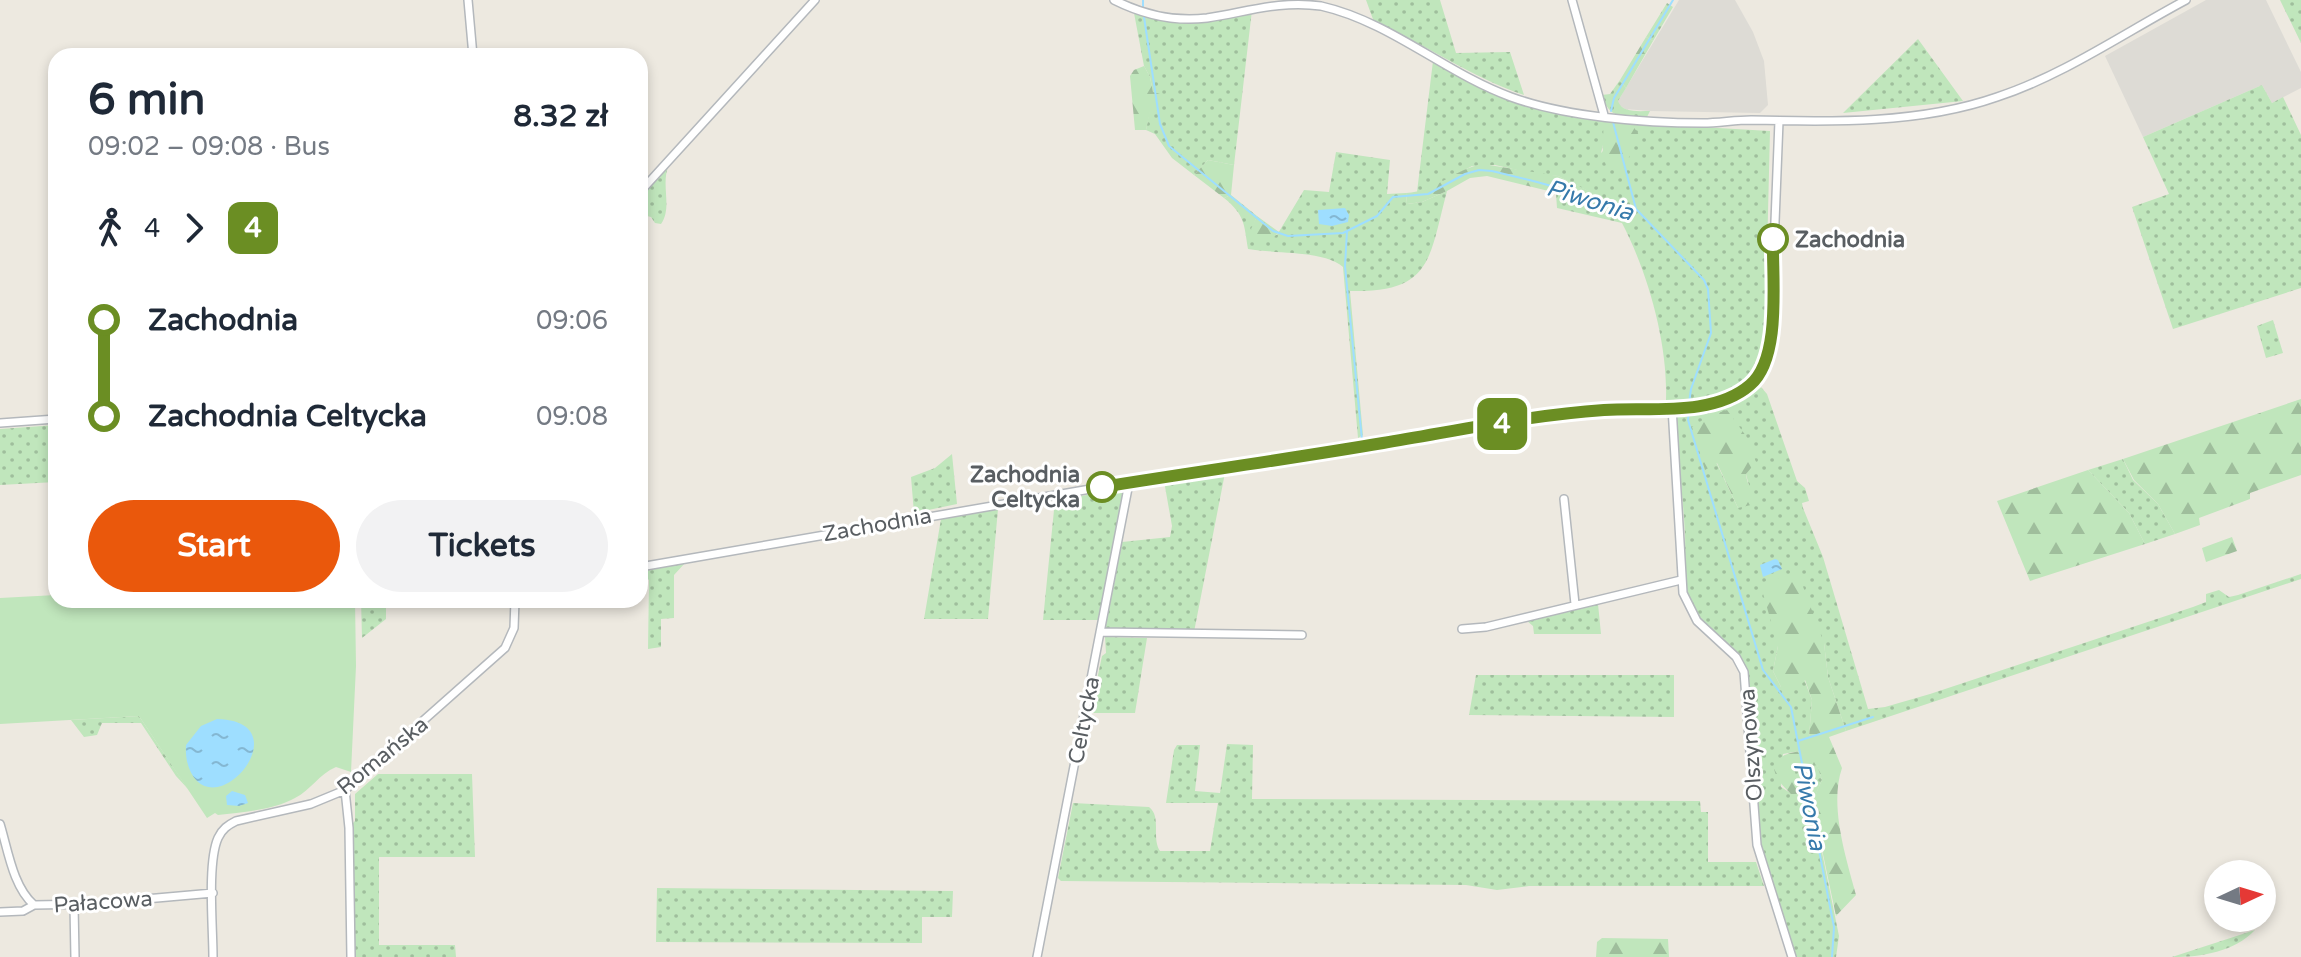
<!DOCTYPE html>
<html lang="en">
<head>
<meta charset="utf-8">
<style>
	:root { --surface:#fff; --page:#f2f2f3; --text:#1f2937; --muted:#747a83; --accent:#ea580c }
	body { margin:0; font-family:"Varela Round",sans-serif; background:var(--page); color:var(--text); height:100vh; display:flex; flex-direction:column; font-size:30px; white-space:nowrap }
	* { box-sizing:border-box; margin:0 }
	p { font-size:26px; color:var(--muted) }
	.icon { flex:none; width:44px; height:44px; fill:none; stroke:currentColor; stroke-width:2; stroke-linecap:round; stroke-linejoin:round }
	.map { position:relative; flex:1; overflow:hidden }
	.sheet { position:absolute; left:48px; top:48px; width:600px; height:560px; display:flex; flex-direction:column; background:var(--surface); border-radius:24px; box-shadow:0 4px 12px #0003 }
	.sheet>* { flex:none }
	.badge { padding:0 16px; border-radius:12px; font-size:28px; line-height:52px }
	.needle { width:52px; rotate:86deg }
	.tools { position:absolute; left:2204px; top:860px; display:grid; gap:16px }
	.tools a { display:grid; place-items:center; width:72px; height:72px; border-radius:50%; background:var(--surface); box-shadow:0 4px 12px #0003; font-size:40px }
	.map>.badge { position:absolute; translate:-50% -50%; box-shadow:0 0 0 4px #fff }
	.legs { display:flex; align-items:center; gap:12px; height:88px; padding:0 40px; font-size:26px }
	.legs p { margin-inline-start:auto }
	.head { display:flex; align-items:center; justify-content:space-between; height:136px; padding:0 40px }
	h1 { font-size:44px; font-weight:800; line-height:60px }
	.button { display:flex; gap:16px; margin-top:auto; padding:16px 40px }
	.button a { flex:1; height:92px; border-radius:48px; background:var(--accent); color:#fff; font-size:32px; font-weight:800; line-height:92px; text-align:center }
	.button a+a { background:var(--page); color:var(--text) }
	ul { padding:0 40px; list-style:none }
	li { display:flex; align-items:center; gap:28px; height:96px; font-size:30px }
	li i { display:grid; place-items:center; width:12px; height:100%; margin:0 10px; background:currentColor }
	li i::after { content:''; width:20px; height:20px; margin:-10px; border:6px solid; border-radius:50%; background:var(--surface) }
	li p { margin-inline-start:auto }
	li:first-child i { background:linear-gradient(#0000 50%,currentColor 0) }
	li:last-child i { background:linear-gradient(currentColor 50%,#0000 0) }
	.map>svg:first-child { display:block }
</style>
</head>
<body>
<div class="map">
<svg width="2301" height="957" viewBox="0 0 2301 957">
	<defs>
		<pattern id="grass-dots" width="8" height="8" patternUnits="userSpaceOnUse" patternTransform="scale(2)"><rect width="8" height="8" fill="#c0e6bc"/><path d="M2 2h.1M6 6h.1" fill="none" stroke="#9fbe9c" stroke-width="1.8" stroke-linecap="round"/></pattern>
		<pattern id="forest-firs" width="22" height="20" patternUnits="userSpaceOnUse" patternTransform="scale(2)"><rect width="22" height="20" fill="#c0e6bc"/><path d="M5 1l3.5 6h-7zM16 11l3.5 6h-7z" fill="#9fbe9c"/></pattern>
		<pattern id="water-ripples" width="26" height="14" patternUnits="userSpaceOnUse" patternTransform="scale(2)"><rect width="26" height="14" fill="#9edeff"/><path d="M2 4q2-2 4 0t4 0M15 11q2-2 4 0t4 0" fill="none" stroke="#84b7d2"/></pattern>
	</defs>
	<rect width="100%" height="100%" fill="#ede9e0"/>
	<path fill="#dddbd5" d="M1679 0H1735L1753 32 1764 61 1768 105 1760 113 1650 111 1625 109 1619 105 1618 101Z
		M2206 0H2266L2301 72V88L2272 103 2262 85 2143 137 2105 56Z"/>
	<path fill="url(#grass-dots)" fill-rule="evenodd" d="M1366 0H1440L1456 53 1510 52 1524 95C1470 77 1426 44 1374 22Z
		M2280 0H2301V43Z
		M1667 3 1673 7 1653 41 1646 37Z
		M1252 10 1234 165 1208 160 1194 175 1172 158 1155 134 1146 130 1153 92 1150 77 1144 66 1134 13 1175 22Z
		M1918 39 1963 101 1843 113Z
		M1433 61 1489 92 1602 119 1606 133 1601 153 1631 123 1770 131 1765 337C1758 398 1719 399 1666 400 1668 343 1648 273 1622 223L1557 208 1556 194 1598 203 1604 199 1558 176 1535 174 1495 165 1472 166 1435 186 1417 192Z
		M1620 80 1626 88 1618 101C1622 113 1638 111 1650 111L1647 117C1623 116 1609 120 1602 95L1610 94Z
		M2262 85 2272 103 2283 97 2301 135V288L2173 329 2132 207 2169 194 2143 137Z
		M1336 152 1390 160 1387 194 1406 193 1407 204 1422 202 1447 191C1429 259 1432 293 1350 291L1363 435 1358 438 1343 267C1324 250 1274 254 1248 249 1244 224 1245 215 1224 198L1231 195 1257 216 1252 229 1277 235 1304 190 1329 192Z
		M669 165C660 184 673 207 661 224L655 223 651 217 647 216 645 191Z
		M2273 320 2283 353 2266 358 2257 326Z
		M1761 387 1767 394 1797 481 1805 488 1809 501 1802 503 1803 508 1823 557 1868 709 1885 707 1930 694 2193 607 2206 602V594L2219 590 2229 597 2238 595 2301 574V579L1846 731 1828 677 1824 643 1778 646 1773 671 1781 687 1804 679 1812 700 1809 737 1798 743 1800 751 1783 754 1781 787 1792 794 1808 791 1795 777V771L1817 764 1822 780 1812 803 1839 936 1836 957H1795L1761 847 1748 675C1738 644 1704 633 1691 603 1682 581 1686 558 1685 535 1683 496 1678 457 1676 417L1681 412C1710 410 1736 404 1761 387ZM1746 436 1749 468 1746 474 1750 490 1738 508 1716 462 1705 469Z
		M56 425V482L0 485V429Z
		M952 454 957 504 914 513 911 477 935 468Z
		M2123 459 2133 480 2158 504 2175 534 2145 544 2129 513 2088 470Z
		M1223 472 1225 473 1194 632 1105 630 1122 542 1170 537 1172 526 1164 481Z
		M1119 490 1123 494 1099 620H1043L1055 500Z
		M998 509 988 619H924L941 519Z
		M685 563 674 575V618L661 619V647L648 649 649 580 640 572Z
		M361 600H386V619L362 638Z
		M1598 604 1601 634H1534L1533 626 1527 621Z
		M1105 637 1147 638 1135 713H1090L1102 656 1106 653Z
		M1476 675H1674V717L1469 715Z
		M139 716 188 789 176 776 141 723H102L97 735 84 737 71 720Z
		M1227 744 1253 745 1252 799 1700 801 1701 812H1708V862H1756L1764 886H1529L1497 890 1466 885 1061 881 1058 878 1073 803 1149 807C1162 817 1151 837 1160 851H1210L1218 803H1166L1174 750 1177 745H1200L1195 791 1220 793Z
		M378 774H472L475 857H379V945H455L456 957H354L352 824 355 821V794Z
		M657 888 953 891 952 917H922V943L656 942Z
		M2255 930C2234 952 2202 957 2172 957Z"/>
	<path fill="url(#forest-firs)" d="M1646 37 1653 41 1626 88 1620 80Z
		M1144 66 1150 77 1153 92 1160 94 1162 110 1150 112 1146 130H1135L1130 76 1134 70Z
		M1602 119 1631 123 1639 135C1634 147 1629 164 1617 169L1606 165C1599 149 1606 136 1602 119Z
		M1208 160 1234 165 1231 195 1224 198 1194 175Z
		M1483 164 1558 176 1605 199 1598 203 1487 176 1470 178 1447 191 1422 202 1407 204 1406 193C1436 191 1455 169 1483 164Z
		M1257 216 1279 232 1272 239 1255 238 1251 229Z
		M2301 399V475L2250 493V499L2199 518 2200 525 2175 534 2158 504 2134 480 2123 459Z
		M1727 410 1746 436 1756 462 1746 474C1747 487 1755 492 1755 504L1738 508 1717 463 1705 470 1692 427 1709 416Z
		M2088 470 2129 513 2145 544 2030 581 1997 501Z
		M2232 537 2237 551 2206 562 2202 548Z
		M1798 573 1824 643 1828 677 1846 731 1829 737 1842 768C1829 806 1846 857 1856 895L1836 916 1812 802 1822 780 1817 765 1795 771C1795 782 1807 789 1810 802L1797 801C1788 789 1778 785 1774 769 1778 755 1786 754 1800 751L1797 741 1809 737 1812 700 1805 680 1797 688 1781 687 1773 671 1778 646 1760 583Z
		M1602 938 1668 939 1669 957H1596L1597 942Z"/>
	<path fill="#c0e6bc" d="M56 595V600H355L356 666 351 772 336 767C319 774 311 790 295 798 274 810 242 812 218 815L215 813 207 818 139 716 0 724V598Z"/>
	<path fill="url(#water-ripples)" d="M1345 208 1349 215 1348 222 1332 226 1319 224 1318 210Z
		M1775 559 1778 560 1782 569 1763 577 1760 565Z
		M217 719C296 721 229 812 197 781 188 772 185 757 186 745L201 726Z
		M232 791 245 795 248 803 239 806 227 805 226 796Z"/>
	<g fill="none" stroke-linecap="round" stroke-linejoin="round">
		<path stroke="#9edeff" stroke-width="2" d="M1143 0V8
			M1144 17 1160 124 1169 146 1273 231 1288 236 1343 233 1377 216 1393 197 1428 194 1465 174 1479 170 1492 171 1537 182 1637 210 1704 280 1708 289 1711 333 1691 389 1689 403
			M1611 111 1614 98 1673 0
			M1613 122 1636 209
			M1347 231 1345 266 1362 440
			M1689 410 1688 420 1763 670 1791 707 1834 927 1832 957
			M1798 741 1873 717"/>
		<defs>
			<path id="minor" d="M468 0 473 56
				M1114 0C1142 14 1175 22 1207 18 1247 12 1280 0 1321 6 1391 22 1445 73 1511 97 1566 117 1644 123 1703 123 1719 123 1735 120 1751 120 1832 122 1920 124 1997 97 2064 75 2124 33 2186 0
				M1572 0 1604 115
				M640 192 815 0
				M1672 407 1683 593 1697 621 1736 657 1744 672 1757 845 1792 957
				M0 423 56 419
				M1564 499 1575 604
				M640 567 1102 487 1527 420 1599 411 1706 404 1731 396 1750 385 1763 369 1770 348 1779 121
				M1462 629 1486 627 1681 580
				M1100 632 1302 635
				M345 790 349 828 351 957
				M0 824C8 850 13 887 34 905L89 904 213 893
				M74 905 75 957
				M0 912 23 911 34 905
				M213 957C213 927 207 863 218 838 222 829 228 825 236 821L311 804 345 790 505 648 514 628 515 600
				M1037 957 1129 483"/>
		</defs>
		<use href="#minor" stroke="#b4b8bc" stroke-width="10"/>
		<use href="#minor" stroke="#fff" stroke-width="7"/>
	</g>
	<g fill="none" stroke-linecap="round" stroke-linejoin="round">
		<defs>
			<path id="line-1" d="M1102 487C1195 472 1289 459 1383 443 1456 431 1530 415 1604 410 1649 407 1713 417 1750 385 1782 358 1772 278 1773 239"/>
		</defs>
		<use href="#line-1" stroke="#fff" stroke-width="18"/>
		<use href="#line-1" stroke="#6b8e23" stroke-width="12"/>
	</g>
	<g fill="#fff" stroke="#6b8e23" stroke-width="4">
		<circle cx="1773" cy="239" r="14"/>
		<circle cx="1102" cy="487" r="14"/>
	</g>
	<g text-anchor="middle" stroke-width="6" stroke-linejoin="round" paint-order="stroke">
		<g font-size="22" font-weight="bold" fill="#595e62" stroke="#fff" text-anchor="start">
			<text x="1795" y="247">Zachodnia</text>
			<text x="1080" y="482" text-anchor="end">Zachodnia<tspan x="1080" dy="25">Celtycka</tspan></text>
		</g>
		<g font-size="22" fill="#595e62" stroke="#fff">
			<text transform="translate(877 524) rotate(-10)" y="8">Zachodnia</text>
			<text transform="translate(1083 720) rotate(-79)" y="8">Celtycka</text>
			<text transform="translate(1750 745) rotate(-94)" y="8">Olszynowa</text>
			<text transform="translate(382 755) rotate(-39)" y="8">Romańska</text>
			<text transform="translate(103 901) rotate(-4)" y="8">Pałacowa</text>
		</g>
		<g font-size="24" font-style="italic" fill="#367aab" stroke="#fff">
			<text transform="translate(1590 200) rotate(17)" y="8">Piwonia</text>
			<text transform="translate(1810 806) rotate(79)" y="8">Piwonia</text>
		</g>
	</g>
</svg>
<div class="tools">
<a><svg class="needle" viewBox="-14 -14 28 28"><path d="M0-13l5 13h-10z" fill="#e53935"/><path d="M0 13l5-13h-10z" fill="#747a83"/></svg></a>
</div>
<b class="badge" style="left:1502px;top:424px;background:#6b8e23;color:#fff">4</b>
<section class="sheet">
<div class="head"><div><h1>6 min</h1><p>09:02 – 09:08 · Bus</p></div><b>8.32 zł</b></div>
<div class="legs"><svg class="icon" aria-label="walk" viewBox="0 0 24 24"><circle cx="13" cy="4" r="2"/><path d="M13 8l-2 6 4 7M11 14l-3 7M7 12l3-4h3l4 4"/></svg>4<svg class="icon" aria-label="forward" viewBox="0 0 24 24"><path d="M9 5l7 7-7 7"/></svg><b class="badge" style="background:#6b8e23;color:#fff">4</b></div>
<ul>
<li><i style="color:#6b8e23"></i><b>Zachodnia</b><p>09:06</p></li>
<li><i style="color:#6b8e23"></i><b>Zachodnia Celtycka</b><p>09:08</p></li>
</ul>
<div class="button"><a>Start</a><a>Tickets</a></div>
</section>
</div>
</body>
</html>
